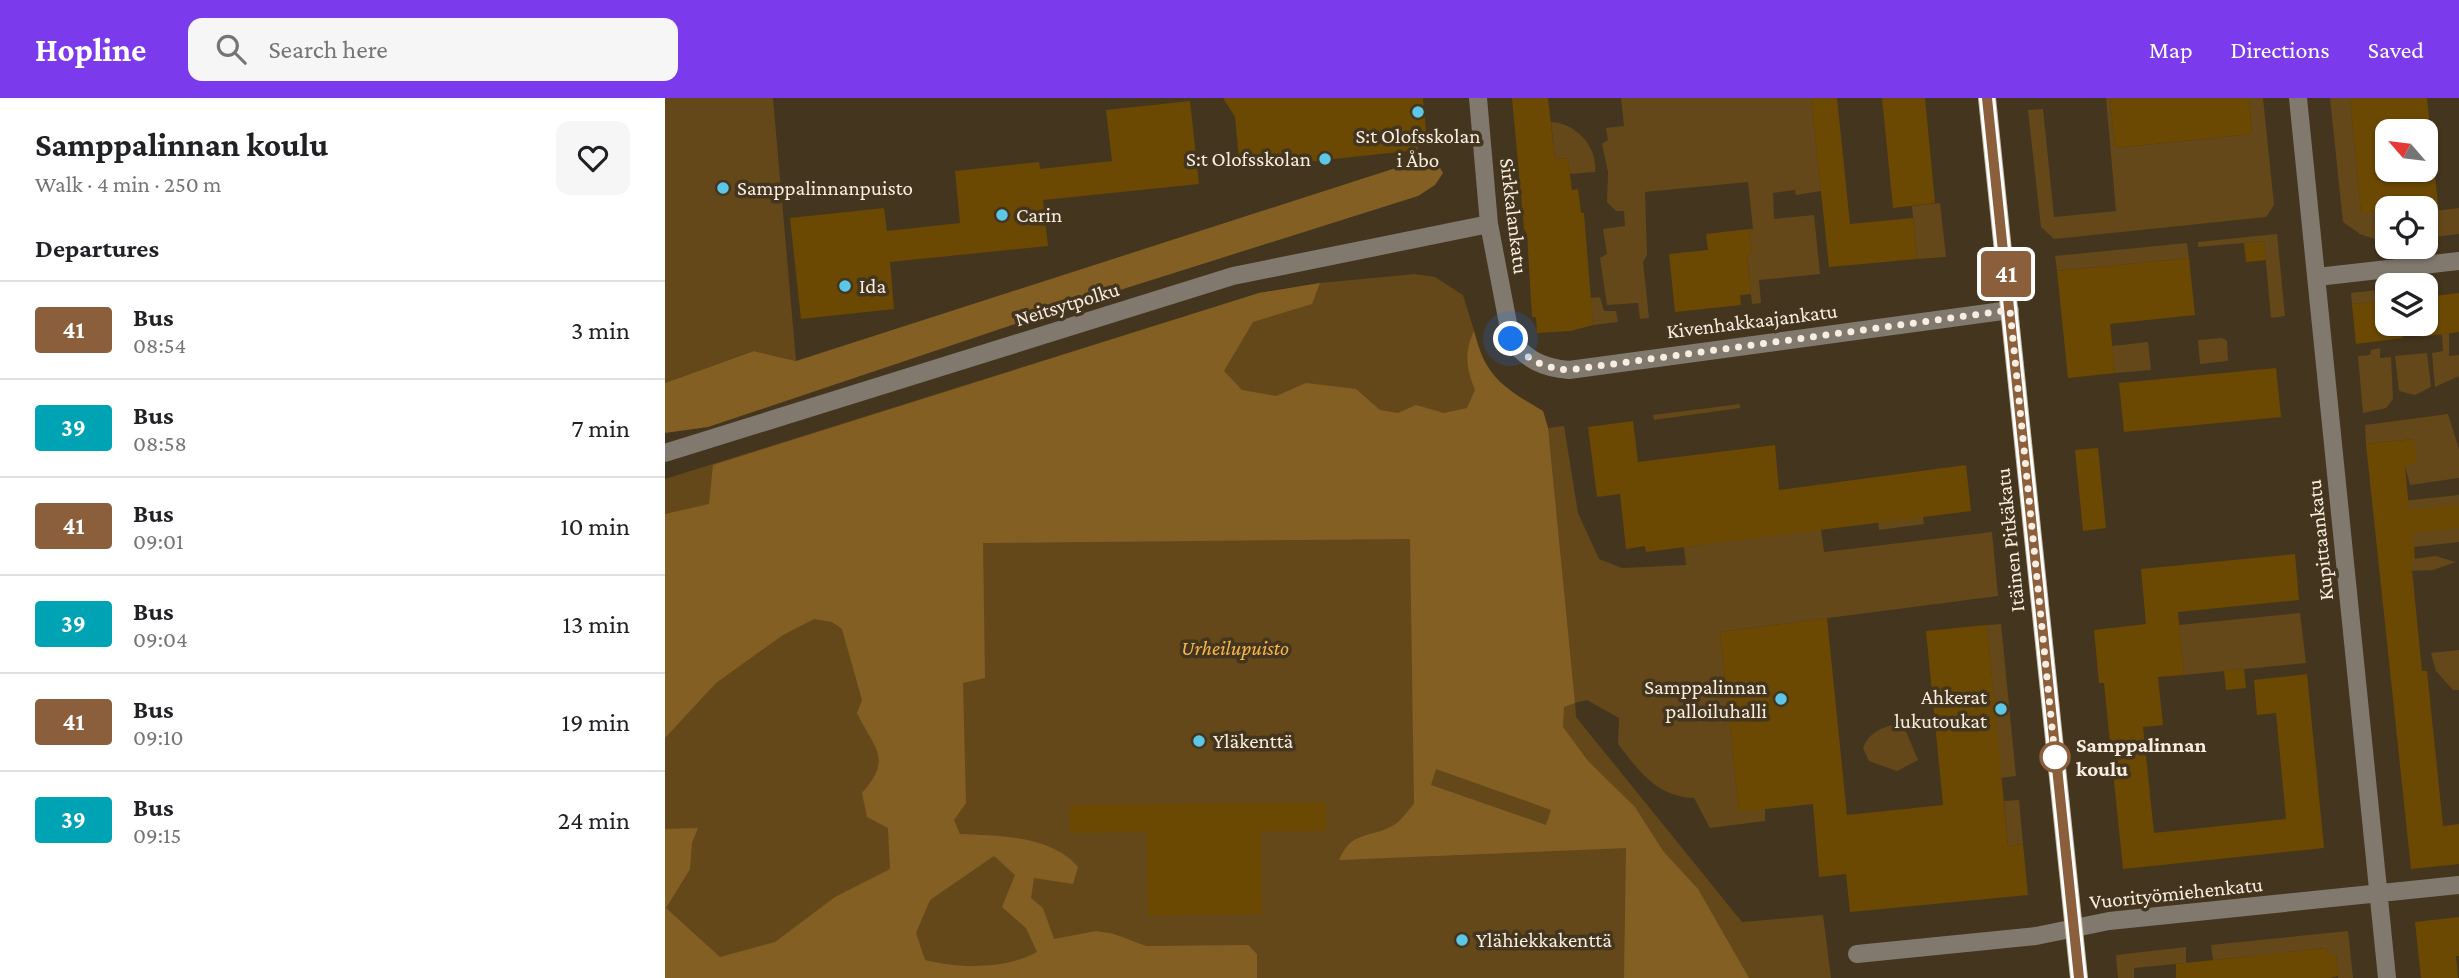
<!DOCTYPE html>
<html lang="en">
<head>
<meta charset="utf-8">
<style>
	:root { --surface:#fff; --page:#f6f6f6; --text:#202124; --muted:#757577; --line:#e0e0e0; --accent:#7c3aed }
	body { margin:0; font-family:"Crimson Pro",serif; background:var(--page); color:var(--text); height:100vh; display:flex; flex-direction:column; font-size:26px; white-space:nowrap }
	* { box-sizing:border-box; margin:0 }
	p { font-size:23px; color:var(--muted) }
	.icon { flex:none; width:38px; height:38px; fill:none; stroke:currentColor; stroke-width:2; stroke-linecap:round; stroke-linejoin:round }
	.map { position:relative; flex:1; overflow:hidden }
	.sheet { display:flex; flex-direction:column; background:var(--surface); width:665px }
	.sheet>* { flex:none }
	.badge { padding:0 14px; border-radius:5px; font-size:24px; line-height:46px }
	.needle { width:46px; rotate:298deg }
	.buttons { position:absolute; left:1710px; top:21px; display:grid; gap:14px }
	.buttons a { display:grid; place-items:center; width:63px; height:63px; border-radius:14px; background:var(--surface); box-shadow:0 2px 5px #0004; font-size:35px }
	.you { position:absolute; width:35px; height:35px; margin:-18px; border:5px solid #fff; border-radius:50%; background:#1a73e8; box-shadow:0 0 0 10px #1a73e833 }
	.map>.badge { position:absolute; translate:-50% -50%; box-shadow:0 0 0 4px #fff }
	h2 { padding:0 35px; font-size:26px; line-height:63px }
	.round { display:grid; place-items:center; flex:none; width:74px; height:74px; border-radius:14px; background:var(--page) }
	.overview { display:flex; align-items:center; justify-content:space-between; height:119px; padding:0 35px }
	h1 { font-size:33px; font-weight:700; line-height:52px }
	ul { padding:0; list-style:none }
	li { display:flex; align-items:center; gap:21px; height:98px; padding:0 35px; border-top:2px solid var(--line) }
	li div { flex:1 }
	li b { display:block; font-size:26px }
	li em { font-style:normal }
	li .badge { min-width:77px; font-weight:700; text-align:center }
	header { display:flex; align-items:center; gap:42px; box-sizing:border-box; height:98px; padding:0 35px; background:var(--accent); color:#fff }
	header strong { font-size:33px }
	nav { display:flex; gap:38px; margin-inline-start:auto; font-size:24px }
	.search { width:490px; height:63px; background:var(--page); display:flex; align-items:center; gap:18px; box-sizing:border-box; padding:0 24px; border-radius:14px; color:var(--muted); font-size:26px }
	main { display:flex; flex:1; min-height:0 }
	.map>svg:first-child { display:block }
</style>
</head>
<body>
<header>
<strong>Hopline</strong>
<div class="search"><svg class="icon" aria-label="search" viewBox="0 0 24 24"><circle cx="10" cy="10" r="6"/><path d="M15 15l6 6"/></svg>Search here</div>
<nav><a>Map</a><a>Directions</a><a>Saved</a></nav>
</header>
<main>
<section class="sheet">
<div class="overview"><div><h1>Samppalinnan koulu</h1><p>Walk · 4 min · 250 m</p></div><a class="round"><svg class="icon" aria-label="heart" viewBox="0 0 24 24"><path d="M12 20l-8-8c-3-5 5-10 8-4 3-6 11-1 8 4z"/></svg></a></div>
<h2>Departures</h2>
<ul>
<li><span class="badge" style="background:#8b5e3c;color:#fff">41</span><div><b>Bus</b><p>08:54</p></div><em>3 min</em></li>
<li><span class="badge" style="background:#00a3b4;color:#fff">39</span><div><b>Bus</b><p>08:58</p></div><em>7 min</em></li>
<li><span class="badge" style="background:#8b5e3c;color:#fff">41</span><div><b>Bus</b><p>09:01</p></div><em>10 min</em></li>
<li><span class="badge" style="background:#00a3b4;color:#fff">39</span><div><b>Bus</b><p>09:04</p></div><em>13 min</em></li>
<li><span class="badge" style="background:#8b5e3c;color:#fff">41</span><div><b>Bus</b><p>09:10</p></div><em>19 min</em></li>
<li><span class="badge" style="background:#00a3b4;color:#fff">39</span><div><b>Bus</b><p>09:15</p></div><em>24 min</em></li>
</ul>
</section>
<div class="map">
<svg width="1794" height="880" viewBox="0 0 1794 880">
	<rect width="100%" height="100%" fill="#44351e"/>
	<path fill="#644819" d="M0 0H108L131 263 89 253 0 285Z
		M956 0H1146L1156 93 1131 97 1130 92 1108 95 1109 121 1149 117 1155 176 1094 182 1096 205 1087 206 1082 156 1087 155 1084 131H1088L1083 84 980 94 982 157 978 164 984 220 975 221 973 205 942 207 935 160 942 156 938 131 960 128 959 113H951L942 104 943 74 937 46 943 42 941 30 959 28Z
		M1441 0H1445L1450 50 1587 36 1584 0H1598L1609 107 1601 119 1389 141 1376 129 1363 12 1378 11 1389 119 1451 113Z
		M1665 0H1685L1696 114 1715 113 1716 139 1713 142 1695 136 1678 124Z
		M886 24C911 25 933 49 930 74L905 76 903 60 890 61Z
		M1275 105 1281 159 1252 161 1247 108Z
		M1794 110V136L1761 140V114Z
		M1612 136 1620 218 1606 220 1599 143 1533 149V144Z
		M1522 145 1524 160 1392 173 1390 158Z
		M750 176 770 179 798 197 820 268 839 290 878 313 883 330 899 328 913 415 934 461 957 470 1021 467 1019 449 1156 431 1159 454 1327 434 1333 498 1055 534 1074 713 1100 711V723L1045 730 1029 700C992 699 974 673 953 646L954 620 922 602 910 605 911 619 1077 824 1158 817 1166 880H0V381L594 195 655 185Z
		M1722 191V203L1687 206 1686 195Z
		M935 199 939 213H951L953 224 928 227 925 200Z
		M1784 235V258L1794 257V278L1770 289 1767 255 1778 253 1777 236Z
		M1557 240 1562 243 1563 263 1535 266 1533 242Z
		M1483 244 1486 272 1450 275 1447 248Z
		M1715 250V260L1726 259 1728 301 1721 310 1698 315 1693 258 1705 257 1706 252Z
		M1762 255 1766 289 1750 297 1734 293 1730 258Z
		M1075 306V310L989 322 988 317Z
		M1783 316 1794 351V380L1745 387 1740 367 1749 341 1701 346 1700 327Z
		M1794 397V444L1749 449 1708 406Z
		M1258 418 1259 426 1214 432 1213 424Z
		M1770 458 1791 464 1768 472 1715 474 1714 466Z
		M1635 515 1641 565 1519 577 1514 527Z
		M1336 526 1351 678 1336 680 1322 527Z
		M1794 552V592H1788L1771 573 1766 555Z
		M1237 624 1253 662 1232 673 1204 663 1198 650C1205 632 1220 629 1237 624Z
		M1354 702 1358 746 1343 748 1339 703Z
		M1683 833 1688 880H1673L1671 856H1663L1662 850 1623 854V861L1596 864 1587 858 1548 862 1546 847Z
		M1521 849V865L1469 870V880H1453L1451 857Z"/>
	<path fill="#845f23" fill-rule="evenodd" d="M768 58 778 75 770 87 753 98 398 210 43 329 0 335V285L89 253 131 263Z
		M655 185 647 206 588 224 559 273 577 292 611 298 641 285 691 291 715 312 733 315 751 307 779 315 802 310 810 292C801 269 799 255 809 233 820 279 839 290 878 313L883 330 910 605 899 609 898 629 923 663 970 709 998 753 1033 791 1084 880H959L961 750 674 762C687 731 706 741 729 727 737 722 743 712 749 706L745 441 318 445 320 580 298 585 301 705 289 722 295 736C334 738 386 737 413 769L408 786 369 780 366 800 378 810 389 841 431 833 449 836 481 848 583 847 592 856V880H0V731L33 730 27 745 25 771 1 810 55 859 110 844 170 799 225 771 223 730 202 719 197 695C228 660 210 652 192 615L197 602 177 531 167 524 149 521 118 537 51 585 0 640V416L44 406 48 367 594 195ZM771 671 886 712 881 727 766 687ZM329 758 350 777 337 809 361 830 372 854C343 871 293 871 260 862L251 835 265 802Z"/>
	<path fill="#6c4903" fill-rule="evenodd" d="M558 0H758L761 33 752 35 753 52 575 71 570 19Z
		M847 0H883L890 61 903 60 907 92 913 91 916 115H919L928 227 906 233 872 235 871 219H867L862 136 859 131Z
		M1146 0H1172L1185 126 1248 120 1252 161 1164 169Z
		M1217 0H1260L1270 105 1228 110Z
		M1445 0H1584L1587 36 1450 50Z
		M1685 0H1762L1773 107 1696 115ZM1722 33H1760V72H1722Z
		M525 3 534 86 378 102 383 148 225 164 229 211 136 221 125 120 219 110 222 133 295 125 290 73 374 64 375 71 447 63 441 12Z
		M1084 131 1087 155 1082 156 1086 196 1075 197 1076 207 1010 214 1004 156 1043 152 1041 136Z
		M1599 143 1601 162 1581 164 1579 145Z
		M1524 160 1530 217 1445 226 1450 275 1403 280 1392 173Z
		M1794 195V234L1755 239 1750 226H1760V199Z
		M1722 203V226H1737L1738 240 1691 246 1687 206Z
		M1611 270 1616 319 1459 334 1454 285Z
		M968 323 973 364 1110 347 1114 392 1301 367 1306 413 981 454 980 448 961 451 955 396 932 399 923 329Z
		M1749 341 1752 365 1740 367 1744 412 1794 407V430L1748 435 1750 462H1746L1757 573H1762L1778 728 1794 726V766L1746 771 1701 346Z
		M1433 350 1441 430 1418 433 1410 352Z
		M1630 456 1634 502 1513 514 1519 577 1493 579 1498 627 1478 629 1489 735 1621 721 1611 615 1592 617 1589 582 1642 576 1659 750 1458 771 1439 585H1434L1429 532 1481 526 1476 471Z
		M1162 520 1182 717 1278 707 1261 533 1322 527 1343 748 1358 746 1363 797 1185 814 1181 776 1154 779 1148 706 1074 714 1055 534Z
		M1579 571 1581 590 1561 592 1559 573Z
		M661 704V733H596L597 816 483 818 482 734 405 735V707Z
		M1794 819V858H1791L1793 880H1756L1750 824Z
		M1662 850 1663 856H1671L1673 878 1665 880H1511V866Z"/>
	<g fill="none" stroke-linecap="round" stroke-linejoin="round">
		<path stroke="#81796e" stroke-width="18" d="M813 0 824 126 846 241C861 262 879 270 904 272L1345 212
			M1633 0 1722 880
			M1652 179 1794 163
			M0 355 568 178 824 126
			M1192 856 1371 838 1444 823 1794 787"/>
		<path stroke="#c9b9a3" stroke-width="18" d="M1322 0 1414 880"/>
	</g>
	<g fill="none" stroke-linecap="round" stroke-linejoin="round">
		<defs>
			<path id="line" d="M1322 0 1414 880"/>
		</defs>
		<use href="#line" stroke="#fff" stroke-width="16"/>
		<use href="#line" stroke="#8b5e3c" stroke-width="10"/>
		<path stroke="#f7ede0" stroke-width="7" stroke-dasharray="0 12.6" d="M846 241C860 262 879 270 904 272L1345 212 1390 659"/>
	</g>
	<g fill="#5dc7e8" stroke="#44351e" stroke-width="2.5">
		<circle cx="753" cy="14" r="7"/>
		<circle cx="660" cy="61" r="7"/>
		<circle cx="58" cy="90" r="7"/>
		<circle cx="337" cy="117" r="7"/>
		<circle cx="180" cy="188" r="7"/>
		<circle cx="1116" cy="601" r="7"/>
		<circle cx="1336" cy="611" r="7"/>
		<circle cx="534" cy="643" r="7"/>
		<circle cx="797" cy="842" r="7"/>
	</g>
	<circle fill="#fff" stroke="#8b5e3c" stroke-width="3.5" cx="1390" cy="659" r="14"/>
	<g text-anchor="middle" stroke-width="7" stroke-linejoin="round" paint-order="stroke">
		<g font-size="21" fill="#f7ede0" stroke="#44351e" text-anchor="start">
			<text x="753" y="45" text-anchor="middle">S:t Olofsskolan<tspan x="753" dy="24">i Åbo</tspan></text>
			<text x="646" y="68" text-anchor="end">S:t Olofsskolan</text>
			<text x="72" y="97">Samppalinnanpuisto</text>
			<text x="351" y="124">Carin</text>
			<text x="194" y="195">Ida</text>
			<text x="1102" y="596" text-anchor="end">Samppalinnan<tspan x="1102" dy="24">palloiluhalli</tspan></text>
			<text x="1322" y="606" text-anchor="end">Ahkerat<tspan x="1322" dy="24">lukutoukat</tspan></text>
			<text x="548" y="650">Yläkenttä</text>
			<text x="811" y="849">Ylähiekkakenttä</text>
		</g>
		<g font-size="21" fill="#f7ede0" stroke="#44351e">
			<text transform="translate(849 118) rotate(83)" y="7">Sirkkalankatu</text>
			<text transform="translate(402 206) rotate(-17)" y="7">Neitsytpolku</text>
			<text transform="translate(1087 223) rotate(-7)" y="7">Kivenhakkaajankatu</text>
			<text transform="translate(1345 442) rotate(-96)" y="7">Itäinen Pitkäkatu</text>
			<text transform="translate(1655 442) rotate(-96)" y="7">Kupittaankatu</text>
			<text transform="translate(1511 795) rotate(-6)" y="7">Vuorityömiehenkatu</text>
		</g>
		<g font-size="21" font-style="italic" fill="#f8b74c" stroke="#44351e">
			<text x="570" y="557">Urheilupuisto</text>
		</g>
		<g font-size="21" font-weight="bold" fill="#f7ede0" stroke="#44351e" text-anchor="start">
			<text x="1411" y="654">Samppalinnan<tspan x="1411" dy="24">koulu</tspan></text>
		</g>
	</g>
</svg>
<div class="buttons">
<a><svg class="needle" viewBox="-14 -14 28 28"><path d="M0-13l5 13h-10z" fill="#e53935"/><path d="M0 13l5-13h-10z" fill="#757577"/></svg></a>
<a><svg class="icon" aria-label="locate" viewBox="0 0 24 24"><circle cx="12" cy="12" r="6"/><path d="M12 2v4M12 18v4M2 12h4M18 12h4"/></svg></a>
<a><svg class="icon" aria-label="layers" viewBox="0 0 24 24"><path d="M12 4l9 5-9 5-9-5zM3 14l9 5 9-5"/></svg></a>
</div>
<div class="you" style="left:846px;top:241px"></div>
<b class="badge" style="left:1341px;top:176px;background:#8b5e3c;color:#fff">41</b>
</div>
</main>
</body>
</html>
